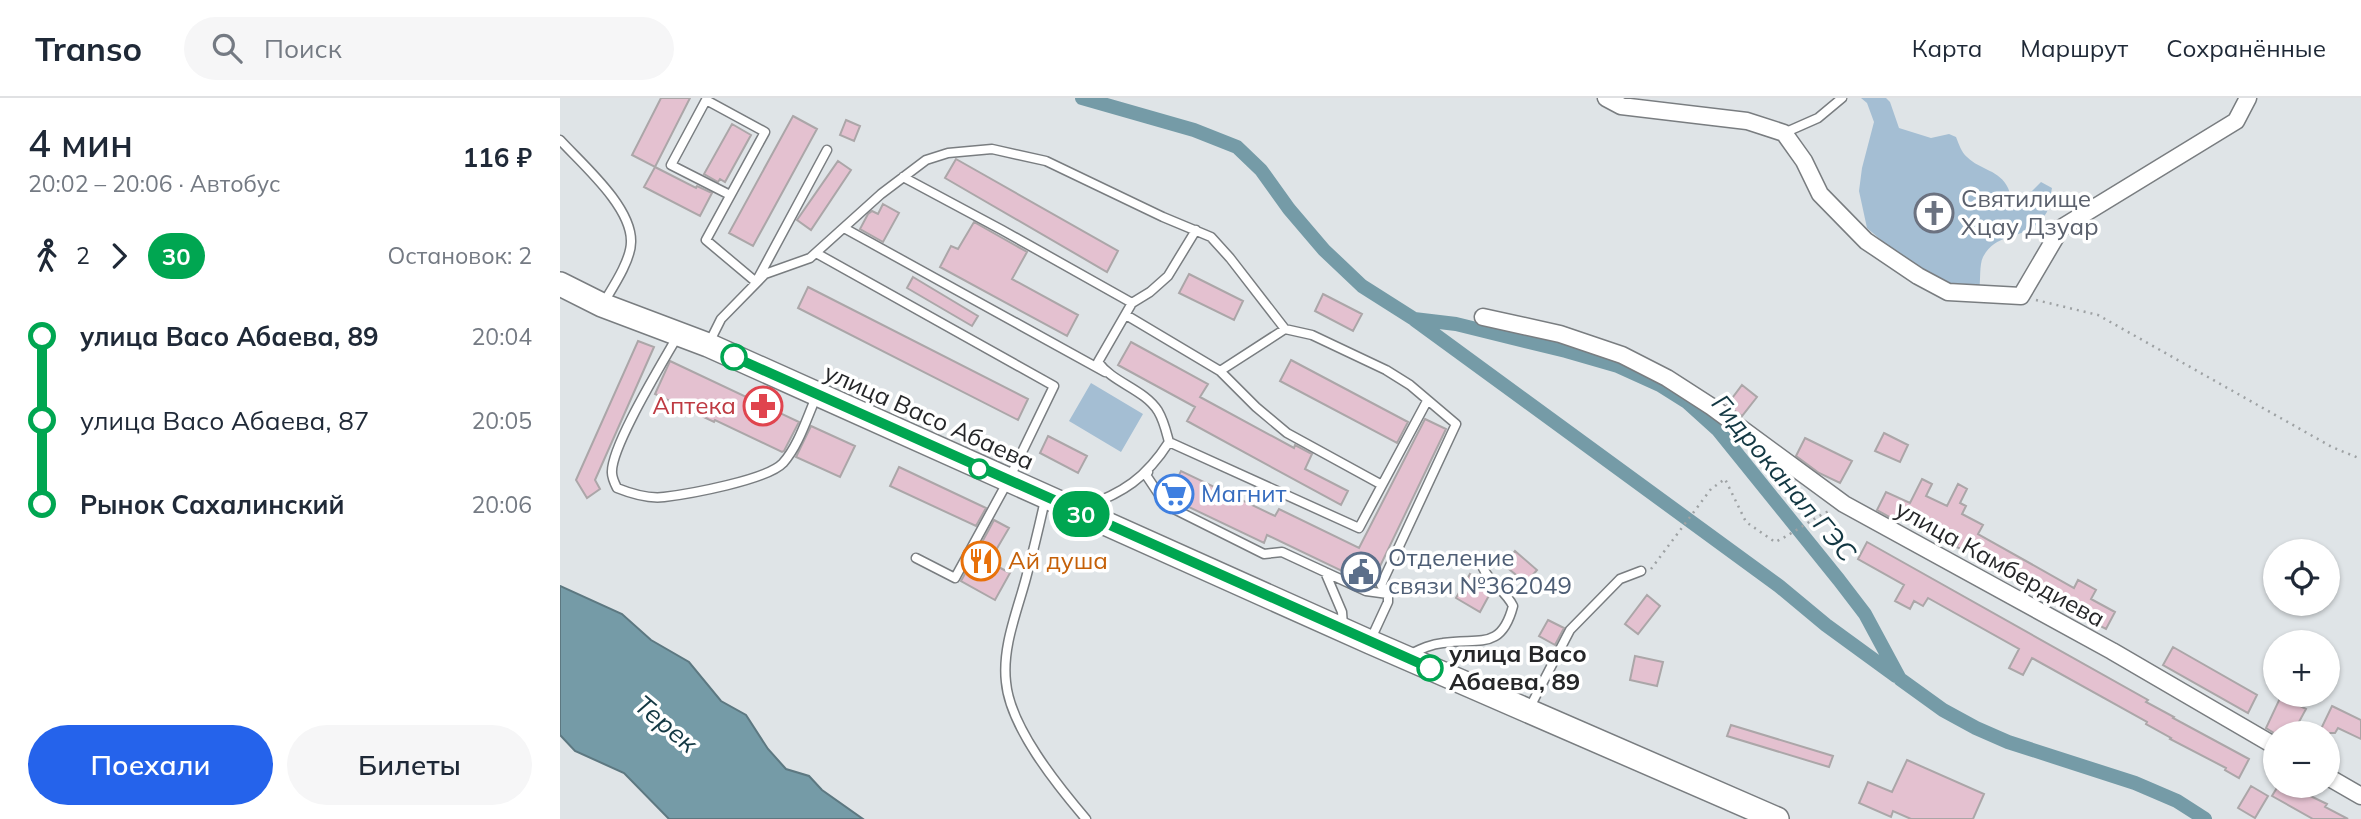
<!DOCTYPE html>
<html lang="ru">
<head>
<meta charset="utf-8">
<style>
	:root { --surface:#fff; --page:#f6f6f7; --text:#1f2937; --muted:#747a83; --line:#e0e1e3; --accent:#2563eb }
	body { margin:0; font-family:Mulish,sans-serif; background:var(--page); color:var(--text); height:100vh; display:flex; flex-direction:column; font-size:26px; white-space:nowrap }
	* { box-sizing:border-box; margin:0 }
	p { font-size:23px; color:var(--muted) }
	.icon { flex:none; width:38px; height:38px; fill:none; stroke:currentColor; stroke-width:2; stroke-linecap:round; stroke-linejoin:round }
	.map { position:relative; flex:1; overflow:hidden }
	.drawer { display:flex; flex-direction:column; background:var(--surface); width:560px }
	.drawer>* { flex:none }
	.badge { padding:0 14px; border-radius:23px; font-size:24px; line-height:46px }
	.tools { position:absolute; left:1703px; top:441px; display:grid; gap:14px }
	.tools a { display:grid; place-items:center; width:77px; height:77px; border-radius:50%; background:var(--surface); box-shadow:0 2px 5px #0004; font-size:35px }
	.map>.badge { position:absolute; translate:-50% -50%; box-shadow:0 0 0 4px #fff }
	.legs { display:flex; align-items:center; gap:10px; height:77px; padding:0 28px; font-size:23px }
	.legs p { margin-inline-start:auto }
	.overview { display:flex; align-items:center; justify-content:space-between; height:119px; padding:0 28px }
	h1 { font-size:38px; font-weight:600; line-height:52px }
	.action { display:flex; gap:14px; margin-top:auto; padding:14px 28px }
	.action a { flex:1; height:80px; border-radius:42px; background:var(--accent); color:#fff; font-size:28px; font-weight:600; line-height:80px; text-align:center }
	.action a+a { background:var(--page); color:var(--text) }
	ul { padding:0 28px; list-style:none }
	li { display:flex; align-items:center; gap:24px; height:84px; font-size:26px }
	li i { display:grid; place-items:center; width:10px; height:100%; margin:0 9px; background:currentColor }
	li i::after { content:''; width:18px; height:18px; margin:-9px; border:5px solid; border-radius:50%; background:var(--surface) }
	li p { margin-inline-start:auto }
	li:first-child i { background:linear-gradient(#0000 50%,currentColor 0) }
	li:last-child i { background:linear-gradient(currentColor 50%,#0000 0) }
	header { display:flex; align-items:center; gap:42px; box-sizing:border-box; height:98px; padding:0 35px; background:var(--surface); border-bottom:2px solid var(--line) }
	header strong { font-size:33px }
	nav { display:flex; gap:38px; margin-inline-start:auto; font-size:24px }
	.search { width:490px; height:63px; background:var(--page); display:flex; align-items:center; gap:18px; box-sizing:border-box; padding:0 24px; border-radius:38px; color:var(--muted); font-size:26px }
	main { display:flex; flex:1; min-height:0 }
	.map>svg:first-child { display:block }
</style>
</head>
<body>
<header>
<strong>Transo</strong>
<div class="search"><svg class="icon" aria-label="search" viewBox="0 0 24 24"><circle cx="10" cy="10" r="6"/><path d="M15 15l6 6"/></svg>Поиск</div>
<nav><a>Карта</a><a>Маршрут</a><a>Сохранённые</a></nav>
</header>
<main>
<section class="drawer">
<div class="overview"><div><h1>4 мин</h1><p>20:02 – 20:06 · Автобус</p></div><b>116 ₽</b></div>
<div class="legs"><svg class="icon" aria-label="walk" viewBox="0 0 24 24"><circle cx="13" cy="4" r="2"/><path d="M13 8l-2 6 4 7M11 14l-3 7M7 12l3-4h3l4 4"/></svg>2<svg class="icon" aria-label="forward" viewBox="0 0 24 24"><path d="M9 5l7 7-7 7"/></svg><b class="badge" style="background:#00a651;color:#fff">30</b><p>Остановок: 2</p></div>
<ul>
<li><i style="color:#00a651"></i><b>улица Васо Абаева, 89</b><p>20:04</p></li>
<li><i style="color:#00a651"></i><span>улица Васо Абаева, 87</span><p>20:05</p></li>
<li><i style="color:#00a651"></i><b>Рынок Сахалинский</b><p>20:06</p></li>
</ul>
<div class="action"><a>Поехали</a><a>Билеты</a></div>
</section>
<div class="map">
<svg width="1801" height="721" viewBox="0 0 1801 721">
	<rect width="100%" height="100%" fill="#dfe4e7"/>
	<path fill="#a4bed3" d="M1301 0H1326L1330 4 1339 30 1371 40 1389 36 1396 39C1399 46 1401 54 1407 59 1420 72 1440 72 1448 90 1451 96 1451 106 1452 113L1481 84 1492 90C1490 99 1490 111 1485 117 1466 145 1438 131 1423 159 1419 167 1421 182 1419 192L1399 190 1375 182 1349 166 1307 130 1299 93 1302 70 1314 24 1307 5Z
		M531 285 583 316 561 354 509 323Z"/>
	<path fill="#759ba7" stroke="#5d7881" stroke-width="2" d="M0 488 62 516 91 542 129 564 161 603 186 617 208 651 226 671 249 678 262 692 303 721H109L64 675 15 653 0 637Z"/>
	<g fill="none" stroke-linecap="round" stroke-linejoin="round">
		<path stroke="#759ba7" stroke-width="14" d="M522 0 634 32 677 49 701 72 729 111 764 152 802 188 854 221 896 226 1006 253 1058 268 1100 287 1127 304 1158 332 1279 482 1305 516 1340 581 1383 612 1416 630 1448 644 1575 685 1617 703 1645 721
			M855 222 1219 488 1266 527 1336 578"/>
	</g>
	<path fill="#e4c1d0" stroke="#aba6a8" stroke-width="2" d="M101 0H130L95 69 72 57Z
		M233 18 257 31 193 148 169 135Z
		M286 22 300 28 294 43 280 37Z
		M172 26 191 37 165 84 160 81 158 84 144 76Z
		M396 61 558 153 547 174 385 80Z
		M278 63 291 72 251 132 237 122Z
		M95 69 136 90 137 88 152 95 140 118 84 89Z
		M323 106 339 115 323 144 300 131 308 116 312 113 318 116Z
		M414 124 467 154 452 181 518 217 507 238 380 169 391 148 398 151Z
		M629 176 683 203 674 222 619 195Z
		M353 179 418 218 412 228 347 190Z
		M248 189 468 301 458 322 238 210Z
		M763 196 802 216 793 233 755 213Z
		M78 243 94 249 35 382 40 391 27 400 16 382Z
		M571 244 648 286 640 299 734 350 735 347 752 356 745 371 788 393 781 407 627 323 635 309 558 267Z
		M731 262 848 324 837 345 720 283Z
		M110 263 239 324 224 353 222 354 155 322 154 324 95 296Z
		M1182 287 1197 299 1182 318 1167 307Z
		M865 321 886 331 811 487 707 437 704 445 608 399 621 373 715 418 719 411 799 450Z
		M251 328 295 348 280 379 236 359Z
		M1324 335 1348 347 1340 364 1315 353Z
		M488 338 527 358 518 375 480 355Z
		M1245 340 1292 363 1280 385 1259 375 1236 358Z
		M339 369 426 410 416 428 330 388Z
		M1362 381 1372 386 1366 398 1387 408 1398 386 1407 391 1400 405 1406 408 1402 416 1423 427 1418 436 1514 490 1518 482 1536 492 1531 501 1555 514 1546 531 1503 509 1504 507 1476 492 1477 490 1416 456 1396 449 1398 446 1369 432 1370 430 1338 414 1335 422 1317 412 1326 394 1350 405Z
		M434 422 449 430 429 464 450 475 435 502 401 483Z
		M1307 444 1588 602 1586 604 1614 619 1613 620 1689 661 1679 680 1665 672 1666 670 1610 641 1611 640 1586 626 1587 624 1472 560 1463 577 1449 570 1459 551 1368 500 1363 508 1354 503 1350 511 1335 503 1344 487 1298 461Z
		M955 453 977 472 966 485 944 467Z
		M910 476 925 485 932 492 920 514 896 500Z
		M1087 497 1100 508 1078 536 1065 526Z
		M988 522 1004 530 995 547 979 538Z
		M1613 549 1697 597 1688 615 1603 567Z
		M1075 558 1103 564 1097 588 1070 582Z
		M1721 598 1746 611 1733 635H1714L1706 630Z
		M1772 608 1801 622V641L1778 630 1775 635H1759Z
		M1171 627 1273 658 1269 669 1167 638Z
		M1347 662 1424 696 1413 721H1351L1333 713 1331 719 1299 705 1308 684 1332 694Z
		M1691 688 1708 698 1695 720 1678 710Z
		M1718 688H1736L1741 691 1740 693 1767 706 1765 709 1788 721H1753L1712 698Z"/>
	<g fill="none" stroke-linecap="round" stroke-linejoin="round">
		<defs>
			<path id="lane" d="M1224 35 1258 20 1282 0
				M0 42C23 67 72 109 71 144 71 162 53 189 44 204
				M343 79 442 132 572 205
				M170 97 111 67 146 2 205 34 146 142 196 184 267 52
				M284 130 545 274
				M256 155 494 288 448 383 395 480 356 460
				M566 217 660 273 696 309 727 335 822 387
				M117 239C103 264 50 350 52 375 52 380 55 386 57 390 72 396 88 401 104 399 129 396 207 382 223 365 239 347 247 319 257 297
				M149 245 161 221 205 176 250 160 321 96 366 62 388 55 432 51 486 63 603 119 651 139 670 160 725 231
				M660 273 725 231 752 237 826 272 850 287 896 326 821 487 828 496V504L810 543
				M609 344C606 333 604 323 598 313 584 291 553 285 538 264L572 205 590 194 608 178 636 132
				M588 374 586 377 606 407 704 456 722 454 806 493 828 496
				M485 402C479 429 473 454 466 480 457 514 442 549 446 584 450 629 497 687 526 721
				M524 409C563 395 586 380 609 344L799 430 867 303
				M765 474 782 514 783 528
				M851 556C861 551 871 546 883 545 918 539 941 554 953 508 946 493 930 485 923 470
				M969 611 1010 532 1060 481 1081 473"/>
			<path id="street" d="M1046 0 1061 8 1187 23 1224 35 1244 63 1260 96 1306 143 1358 178 1388 194 1461 198 1501 130 1676 23 1688 0
				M923 219 1000 236 1062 257 1107 280 1152 309 1284 406 1552 553 1715 648
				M1768 679 1801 698"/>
			<path id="secondary" d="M0 186 42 207 148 247 810 544 1217 721"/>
		</defs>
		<use href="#lane" stroke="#797d80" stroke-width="11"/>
		<use href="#street" stroke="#797d80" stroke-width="19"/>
		<use href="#secondary" stroke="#797d80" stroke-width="26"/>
		<path stroke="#9ea2a4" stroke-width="2.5" stroke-dasharray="2 5" stroke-linecap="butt" d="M1476 202 1538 217 1772 349 1801 361
			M1091 471 1151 391 1165 381 1186 424 1215 444C1234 435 1250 422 1269 413"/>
		<use href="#lane" stroke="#fff" stroke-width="8"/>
		<use href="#street" stroke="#fff" stroke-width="16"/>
		<use href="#secondary" stroke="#fff" stroke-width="23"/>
	</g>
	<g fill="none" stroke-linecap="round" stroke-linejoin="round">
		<defs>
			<path id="line-1" d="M174 259 870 570"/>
		</defs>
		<use href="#line-1" stroke="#fff" stroke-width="16"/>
		<use href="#line-1" stroke="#00a651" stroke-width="10"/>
	</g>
	<defs>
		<symbol id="church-ring" viewBox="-11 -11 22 22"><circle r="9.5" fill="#fff" stroke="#6b7280" stroke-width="1.5"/><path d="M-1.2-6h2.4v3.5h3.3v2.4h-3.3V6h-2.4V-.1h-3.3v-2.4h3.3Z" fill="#6b7280"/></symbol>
		<symbol id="pharmacy-ring" viewBox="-11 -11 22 22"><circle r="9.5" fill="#fff" stroke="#e0444e" stroke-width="1.5"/><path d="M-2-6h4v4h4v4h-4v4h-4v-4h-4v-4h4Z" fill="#e0444e"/></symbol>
		<symbol id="supermarket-ring" viewBox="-11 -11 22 22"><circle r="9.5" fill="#fff" stroke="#3f7fe0" stroke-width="1.5"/><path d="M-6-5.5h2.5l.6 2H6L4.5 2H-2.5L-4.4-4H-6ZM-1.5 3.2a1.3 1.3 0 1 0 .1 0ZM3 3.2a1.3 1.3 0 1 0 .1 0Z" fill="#3f7fe0"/></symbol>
		<symbol id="restaurant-ring" viewBox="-11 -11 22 22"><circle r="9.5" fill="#fff" stroke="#e8710a" stroke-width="1.5"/><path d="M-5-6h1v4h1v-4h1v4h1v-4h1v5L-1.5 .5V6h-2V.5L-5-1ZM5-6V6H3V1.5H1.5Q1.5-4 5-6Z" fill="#e8710a"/></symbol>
		<symbol id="civic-ring" viewBox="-11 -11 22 22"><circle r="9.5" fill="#fff" stroke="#5c6f8a" stroke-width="1.5"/><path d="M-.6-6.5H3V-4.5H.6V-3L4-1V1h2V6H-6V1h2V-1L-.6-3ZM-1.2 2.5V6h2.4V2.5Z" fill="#5c6f8a"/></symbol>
	</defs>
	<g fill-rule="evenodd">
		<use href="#church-ring" x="1352" y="93" width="44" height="44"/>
		<use href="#pharmacy-ring" x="181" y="286" width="44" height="44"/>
		<use href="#supermarket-ring" x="592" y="374" width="44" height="44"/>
		<use href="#restaurant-ring" x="399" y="441" width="44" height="44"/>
		<use href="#civic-ring" x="779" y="452" width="44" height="44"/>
	</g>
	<g fill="#fff" stroke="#00a651" stroke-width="3.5">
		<circle cx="174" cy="259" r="12"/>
		<circle cx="419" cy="371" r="9"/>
		<circle cx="870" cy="570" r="12"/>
	</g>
	<g text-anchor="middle" stroke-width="7" stroke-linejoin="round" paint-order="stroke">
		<g font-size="24" fill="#5b616d" stroke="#fff" text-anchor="start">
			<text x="1401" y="109">Святилище<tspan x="1401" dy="28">Хцау Дзуар</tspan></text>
		</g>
		<g font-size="24" fill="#be3a42" stroke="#fff" text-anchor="end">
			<text x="176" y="316">Аптека</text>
		</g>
		<g font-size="24" fill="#252628" stroke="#fff">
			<text transform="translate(369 319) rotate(24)" y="8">улица Васо Абаева</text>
			<text transform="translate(1440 466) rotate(29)" y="8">улица Камбердиева</text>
		</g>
		<g font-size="24" fill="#366cbe" stroke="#fff" text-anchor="start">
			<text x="641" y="404">Магнит</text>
		</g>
		<g font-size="24" fill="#4e5e75" stroke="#fff" text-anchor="start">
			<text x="828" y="468">Отделение<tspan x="828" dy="28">связи №362049</tspan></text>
		</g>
		<g font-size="24" fill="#c56008" stroke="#fff" text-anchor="start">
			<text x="448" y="471">Ай душа</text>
		</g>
		<g font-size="24" font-weight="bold" fill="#252628" stroke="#fff" text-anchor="start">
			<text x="889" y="564">улица Васо<tspan x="889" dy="28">Абаева, 89</tspan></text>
		</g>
		<g font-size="26" font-style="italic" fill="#123742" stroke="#fff">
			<text transform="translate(1224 380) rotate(50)" y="9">Гидроканал ГЭС</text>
			<text transform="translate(106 626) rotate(40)" y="9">Терек</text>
		</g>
	</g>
</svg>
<div class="tools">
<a><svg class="icon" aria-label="locate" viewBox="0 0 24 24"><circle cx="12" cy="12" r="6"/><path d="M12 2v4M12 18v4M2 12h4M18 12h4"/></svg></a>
<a>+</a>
<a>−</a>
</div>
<b class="badge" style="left:521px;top:416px;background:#00a651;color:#fff">30</b>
</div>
</main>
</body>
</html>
